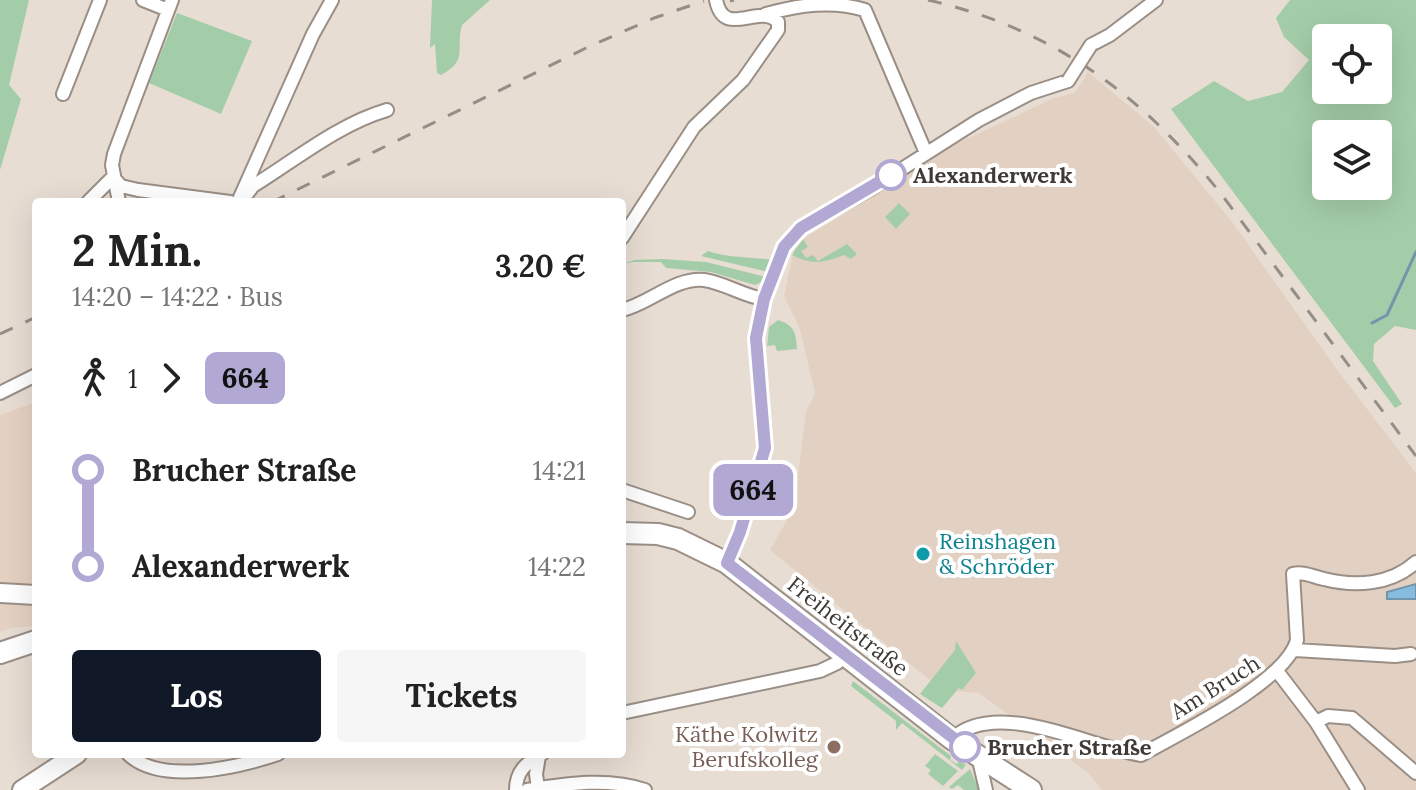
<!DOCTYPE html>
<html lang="de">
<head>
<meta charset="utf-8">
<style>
	:root { --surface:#fff; --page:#f6f6f6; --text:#222; --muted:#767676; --accent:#111827 }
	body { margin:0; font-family:Lora,serif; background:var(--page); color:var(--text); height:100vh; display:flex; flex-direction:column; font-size:30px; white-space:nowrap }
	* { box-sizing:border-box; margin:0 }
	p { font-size:26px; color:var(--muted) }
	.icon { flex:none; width:44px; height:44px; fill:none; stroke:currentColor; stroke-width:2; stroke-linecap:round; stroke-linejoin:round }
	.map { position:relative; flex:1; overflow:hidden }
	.drawer { position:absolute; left:32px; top:198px; width:594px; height:560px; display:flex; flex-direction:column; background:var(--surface); border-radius:8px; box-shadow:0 8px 32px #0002 }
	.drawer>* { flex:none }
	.badge { padding:0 16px; border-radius:12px; font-size:28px; line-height:52px }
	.buttons { position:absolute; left:1312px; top:24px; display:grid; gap:16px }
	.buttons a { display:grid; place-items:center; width:80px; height:80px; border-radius:8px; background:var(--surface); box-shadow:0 8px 32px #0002; font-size:40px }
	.map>.badge { position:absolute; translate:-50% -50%; box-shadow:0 0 0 4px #fff }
	.legs { display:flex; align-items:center; gap:12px; height:88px; padding:0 40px; font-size:26px }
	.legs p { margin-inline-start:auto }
	.overview { display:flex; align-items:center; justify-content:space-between; height:136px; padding:0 40px }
	h1 { font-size:44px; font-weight:800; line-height:60px }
	.primary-button { display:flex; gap:16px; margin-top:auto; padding:16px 40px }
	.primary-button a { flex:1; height:92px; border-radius:8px; background:var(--accent); color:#fff; font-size:32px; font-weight:800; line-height:92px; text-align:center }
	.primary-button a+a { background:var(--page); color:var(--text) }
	ul { padding:0 40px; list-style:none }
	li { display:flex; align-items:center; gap:28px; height:96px; font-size:30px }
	li i { display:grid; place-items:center; width:12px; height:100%; margin:0 10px; background:currentColor }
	li i::after { content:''; width:20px; height:20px; margin:-10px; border:6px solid; border-radius:50%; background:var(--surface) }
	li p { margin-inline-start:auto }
	li:first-child i { background:linear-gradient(#0000 50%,currentColor 0) }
	li:last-child i { background:linear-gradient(currentColor 50%,#0000 0) }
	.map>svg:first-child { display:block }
</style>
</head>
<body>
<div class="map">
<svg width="1416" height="790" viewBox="0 0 1416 790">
	<rect width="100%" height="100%" fill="#e8ddd3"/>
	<path fill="#e2d1c2" d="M1088 72 1154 127 1233 223 1335 367 1416 473V790H1102L1088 773 979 693 942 690 770 550 794 508 806 412 815 393 800 329 784 296 794 249 803 239 958 143 1054 98 1075 93Z"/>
	<path fill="#e4d1c2" d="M36 402V626L11 628 0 632V415Z"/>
	<path fill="#a3cda8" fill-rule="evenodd" d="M0 0H29L9 85 21 99 0 170Z
		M432 0H490L462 25C455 50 469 60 441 75L437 73 435 44 430 48Z
		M1290 0H1416V330L1395 326 1374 344 1373 361 1402 404 1395 408 1171 109 1214 81 1248 101 1282 92 1309 60 1284 37 1276 18ZM1326 38H1378V90H1326ZM1326 134H1378V186H1326Z
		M177 13 252 41 221 114 149 83Z
		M899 203 910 214 896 229 885 217Z
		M803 239 808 247 801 251 806 258 813 255 818 261 847 244 857 254 851 259 844 255C824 263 811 265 792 255Z
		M708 251C729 258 750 257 773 260L768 272 701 256Z
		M662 259 706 262 766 277 764 281 755 285 711 272 666 268 661 262H633L622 264 635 260Z
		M778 320C794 325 796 332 797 349L777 351 775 345 767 346 769 327Z
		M956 641 976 673 962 690 959 688 942 708 920 694 955 650Z
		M853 681 951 756 950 760 957 764 959 761 966 765 962 770 902 723 896 730V721L851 686Z
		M935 754 958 771 943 786 928 774 931 770 925 766Z
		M970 769 979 790H964L958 785 952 789 949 787Z"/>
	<path fill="#88bcdf" stroke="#7295ac" stroke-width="2" d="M1416 584V599H1387V592Z"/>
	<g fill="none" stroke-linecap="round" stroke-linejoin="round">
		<path stroke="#7295ac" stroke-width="3" d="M1372 323 1387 315 1416 252"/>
		<defs>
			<path id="street" d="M143 0 168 10
				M766 14C799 5 832 0 865 10L926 153
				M1091 45 1110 35 1156 0
				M63 94 100 0
				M113 177 121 186 138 190 230 202
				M247 194 253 186C295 160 339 124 387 110
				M88 202 113 177
				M119 202 112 165 114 154 172 0
				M238 202 313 34 332 0
				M622 238 694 127 743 80 778 30V22C759 2 724 40 716 0
				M622 310C649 304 675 277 704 280 725 283 743 296 764 299
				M0 393 36 375
				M622 490 688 512
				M727 563 740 532 765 448 756 338 764 299 784 247 801 228 872 188 979 120 1031 93 1068 81
				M1295 650 1395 656 1411 654
				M1277 671 1316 722 1358 790
				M622 713 820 671 837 663 846 654
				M1316 722 1328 716 1352 718 1416 773
				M952 739C996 697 1088 747 1141 755 1180 733 1286 682 1297 640L1293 574C1303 571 1314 577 1324 579 1355 587 1391 585 1416 562
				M128 754C161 786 239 767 278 754
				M978 756 986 790
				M538 788 536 774 539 756
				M516 790C516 771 526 763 542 754
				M527 790C566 784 608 777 645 790"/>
			<path id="secondary" d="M0 593 36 595
				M22 790 77 754"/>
			<path id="primary" d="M622 533 658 534 678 539 727 563 952 739 1031 790
				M0 653 36 641"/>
		</defs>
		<use href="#street" stroke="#9a8f86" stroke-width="16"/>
		<use href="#secondary" stroke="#9a8f86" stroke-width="22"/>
		<use href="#primary" stroke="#9a8f86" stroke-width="24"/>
		<use href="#street" stroke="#fff" stroke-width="12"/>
		<use href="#secondary" stroke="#fff" stroke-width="18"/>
		<use href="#primary" stroke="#fff" stroke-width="20"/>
		<path stroke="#958d86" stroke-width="3" stroke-dasharray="14 14" stroke-linecap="butt" d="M928 0C1054 29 1143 96 1222 195L1416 456
			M730 1 734 0
			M272 202 586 48 654 18 704 1
			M0 334 36 317"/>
		<defs>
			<path id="street-bridge" d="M1068 81 1091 45"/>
		</defs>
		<use href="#street-bridge" stroke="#9a8f86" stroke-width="16" stroke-linecap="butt"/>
		<use href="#street-bridge" stroke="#fff" stroke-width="12"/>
	</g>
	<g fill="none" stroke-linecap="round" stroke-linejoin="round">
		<defs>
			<path id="line-1" d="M891 175 801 228 784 247 764 299 756 338 765 448 740 532 727 563 965 747"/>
		</defs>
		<use href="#line-1" stroke="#fff" stroke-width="18"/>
		<use href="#line-1" stroke="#b1a9d4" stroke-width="12"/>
	</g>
	<g fill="#fff" stroke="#b1a9d4" stroke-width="4">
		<circle cx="891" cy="175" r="14"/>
		<circle cx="965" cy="747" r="14"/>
	</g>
	<circle fill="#0f9aa8" stroke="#fff" stroke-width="3" cx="923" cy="554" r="8"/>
	<circle fill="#8d6e63" stroke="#fff" stroke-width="3" cx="834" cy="747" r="8"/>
	<g text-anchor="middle" stroke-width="8" stroke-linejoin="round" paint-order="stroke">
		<g font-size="22" font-weight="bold" fill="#3e3a36" stroke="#fff" text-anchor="start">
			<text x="913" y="183">Alexanderwerk</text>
			<text x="987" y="755">Brucher Straße</text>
		</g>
		<g font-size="22" fill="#0d838f" stroke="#fff" text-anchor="start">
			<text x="939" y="549">Reinshagen<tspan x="939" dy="25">&amp; Schröder</tspan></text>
		</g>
		<g font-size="22" fill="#3e3a36" stroke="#fff">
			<text transform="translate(848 626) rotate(38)" y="8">Freiheitstraße</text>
			<text transform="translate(1215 687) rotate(-32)" y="8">Am Bruch</text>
		</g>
		<g font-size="22" fill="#785e54" stroke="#fff" text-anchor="end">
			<text x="818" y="742">Käthe Kolwitz<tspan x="818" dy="25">Berufskolleg</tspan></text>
		</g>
	</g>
</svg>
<div class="buttons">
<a><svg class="icon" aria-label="locate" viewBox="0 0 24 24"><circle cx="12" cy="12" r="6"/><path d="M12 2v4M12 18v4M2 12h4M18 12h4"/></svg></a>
<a><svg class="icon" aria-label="layers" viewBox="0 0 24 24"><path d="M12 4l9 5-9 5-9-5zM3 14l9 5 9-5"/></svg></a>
</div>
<b class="badge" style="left:753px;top:490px;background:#b1a9d4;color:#111">664</b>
<section class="drawer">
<div class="overview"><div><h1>2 Min.</h1><p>14:20 – 14:22 · Bus</p></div><b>3.20 €</b></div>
<div class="legs"><svg class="icon" aria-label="walk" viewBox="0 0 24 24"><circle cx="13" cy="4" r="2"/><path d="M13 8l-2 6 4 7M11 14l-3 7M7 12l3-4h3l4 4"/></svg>1<svg class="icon" aria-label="forward" viewBox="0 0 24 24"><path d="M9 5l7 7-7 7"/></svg><b class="badge" style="background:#b1a9d4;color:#111">664</b></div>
<ul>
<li><i style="color:#b1a9d4"></i><b>Brucher Straße</b><p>14:21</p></li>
<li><i style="color:#b1a9d4"></i><b>Alexanderwerk</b><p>14:22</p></li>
</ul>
<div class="primary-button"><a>Los</a><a>Tickets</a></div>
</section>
</div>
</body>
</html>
